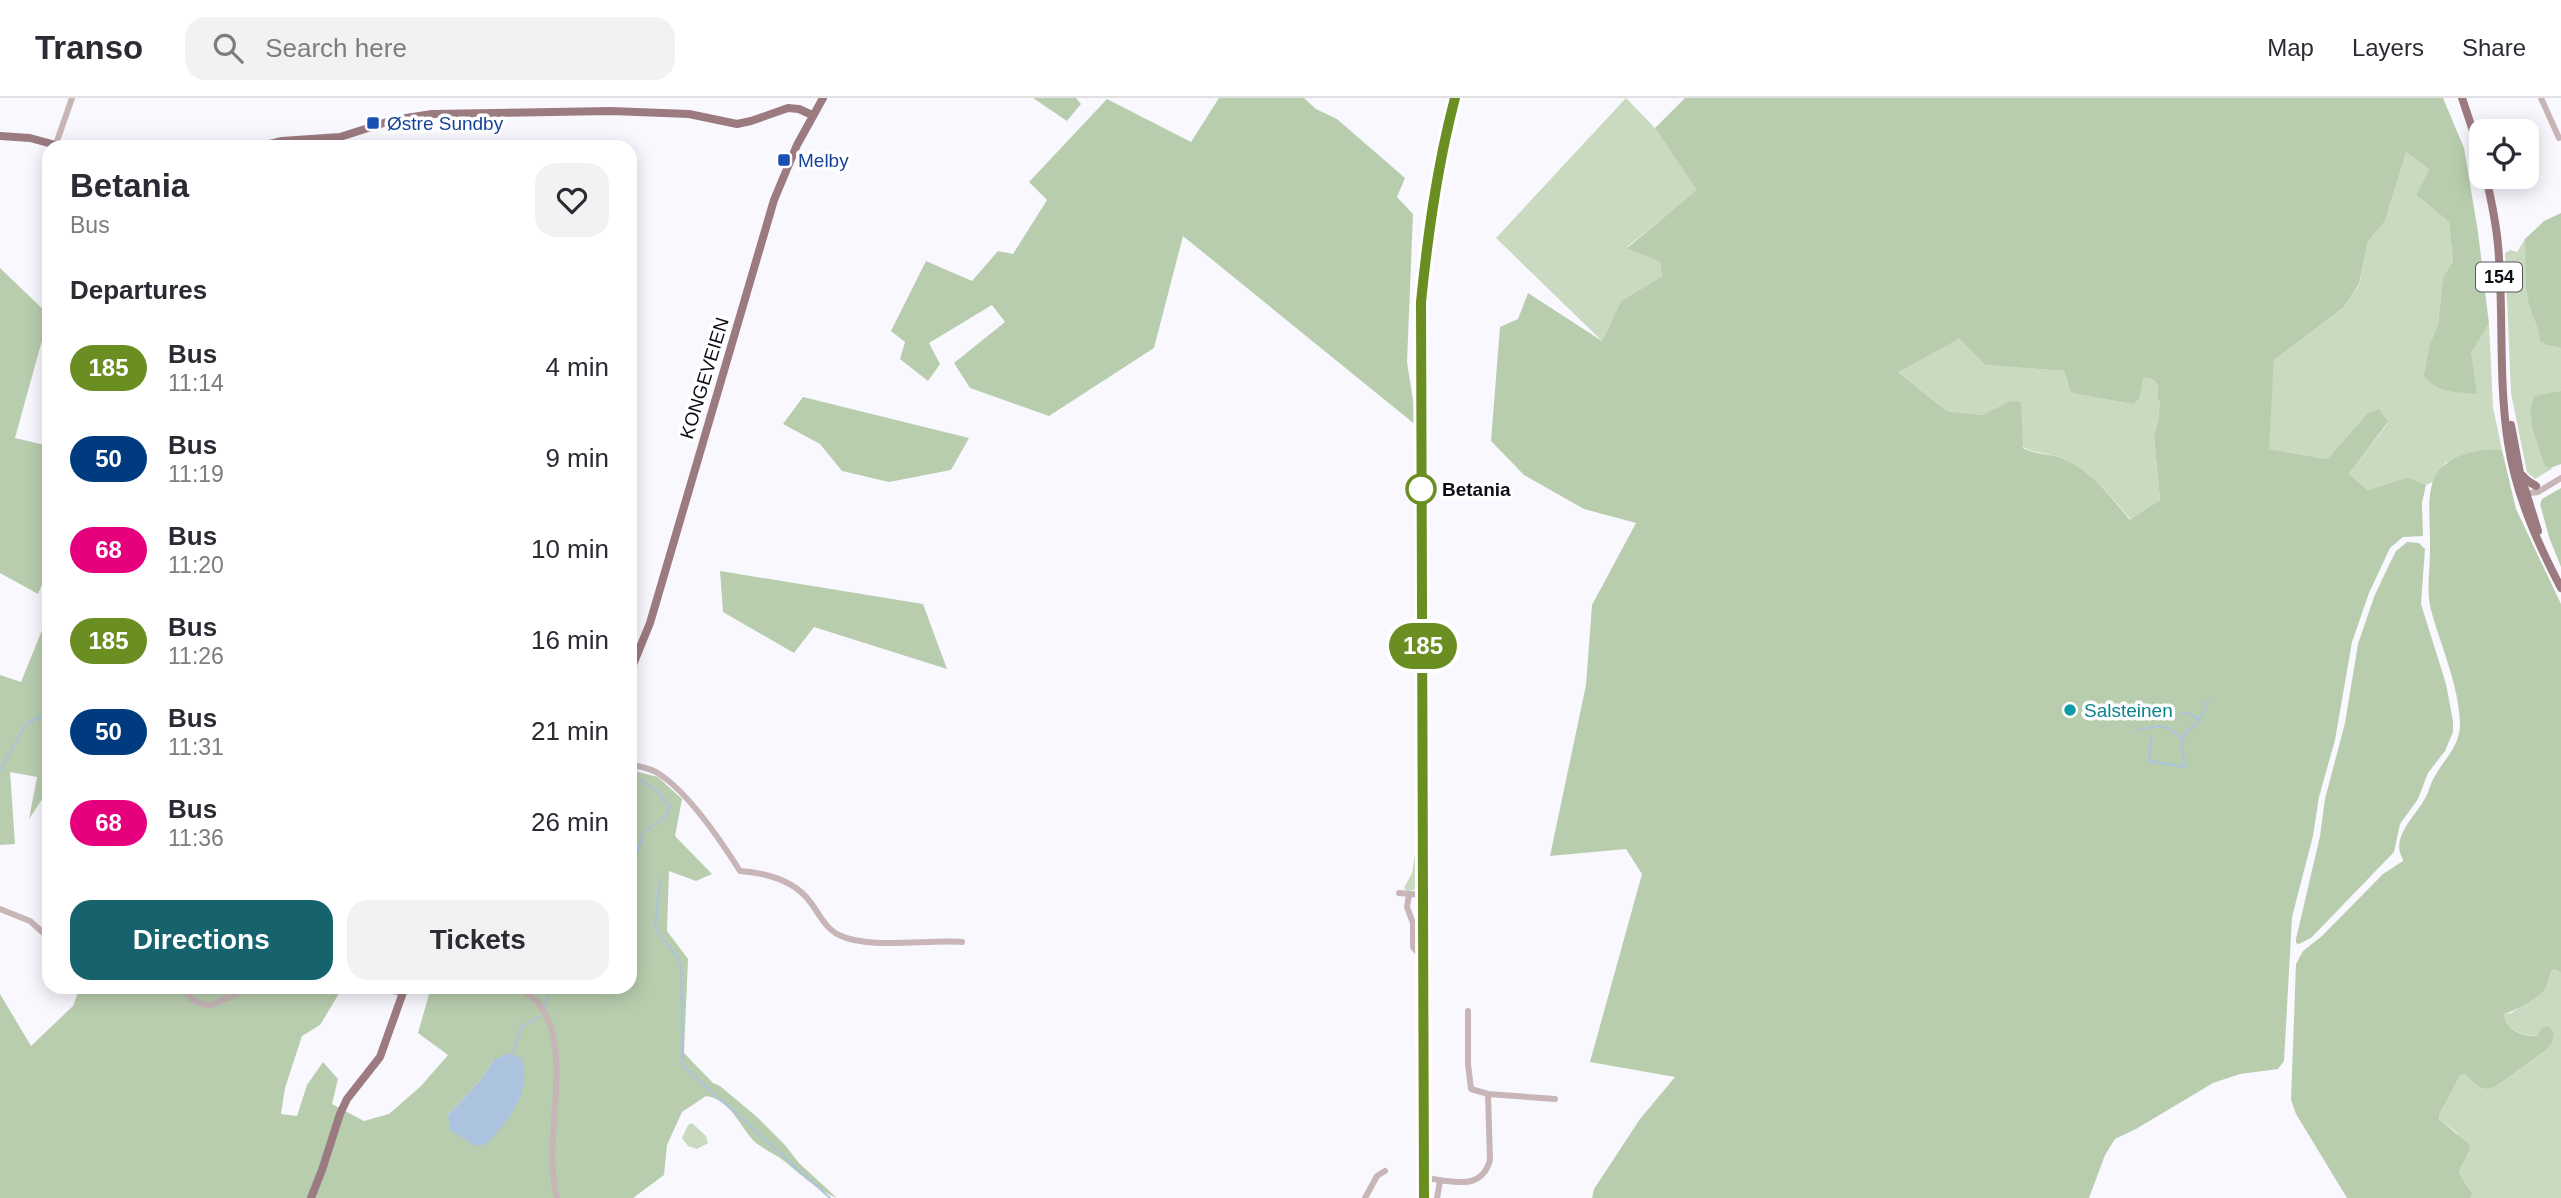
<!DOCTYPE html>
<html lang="en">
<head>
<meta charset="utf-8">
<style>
	:root { --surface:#fff; --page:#f2f2f3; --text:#2b2b33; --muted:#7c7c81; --line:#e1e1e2; --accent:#16636d }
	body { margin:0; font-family:Arial,sans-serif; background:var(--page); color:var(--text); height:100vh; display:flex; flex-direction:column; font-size:26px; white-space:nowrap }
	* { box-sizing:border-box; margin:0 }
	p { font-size:23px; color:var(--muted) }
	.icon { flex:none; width:38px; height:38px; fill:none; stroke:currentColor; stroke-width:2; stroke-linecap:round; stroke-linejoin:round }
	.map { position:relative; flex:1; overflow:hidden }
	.details { position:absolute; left:42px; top:42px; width:595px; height:854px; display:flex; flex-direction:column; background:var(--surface); border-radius:21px; box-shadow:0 4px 18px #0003 }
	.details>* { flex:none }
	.badge { padding:0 14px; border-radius:23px; font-size:24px; line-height:46px }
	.controls { position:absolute; left:2469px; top:21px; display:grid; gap:14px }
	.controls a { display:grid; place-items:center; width:70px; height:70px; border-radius:14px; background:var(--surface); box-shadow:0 4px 18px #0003; font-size:35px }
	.map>.badge { position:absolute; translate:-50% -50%; box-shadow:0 0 0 4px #fff }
	h2 { padding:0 28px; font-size:26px; line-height:63px }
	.round { display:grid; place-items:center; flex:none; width:74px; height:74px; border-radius:21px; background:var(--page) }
	.head { display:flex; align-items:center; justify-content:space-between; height:119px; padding:0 28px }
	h1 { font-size:33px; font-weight:600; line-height:52px }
	.primary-button { display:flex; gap:14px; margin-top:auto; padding:14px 28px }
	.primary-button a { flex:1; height:80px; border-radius:21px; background:var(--accent); color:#fff; font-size:28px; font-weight:600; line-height:80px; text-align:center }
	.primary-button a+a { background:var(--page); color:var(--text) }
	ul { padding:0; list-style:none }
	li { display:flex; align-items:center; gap:21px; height:91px; padding:0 28px }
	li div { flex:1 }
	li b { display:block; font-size:26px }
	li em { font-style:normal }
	li .badge { min-width:77px; font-weight:700; text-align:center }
	header { display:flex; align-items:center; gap:42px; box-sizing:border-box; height:98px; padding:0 35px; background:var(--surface); border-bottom:2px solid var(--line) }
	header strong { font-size:33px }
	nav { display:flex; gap:38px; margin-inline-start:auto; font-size:24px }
	.search { width:490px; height:63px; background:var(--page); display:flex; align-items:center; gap:18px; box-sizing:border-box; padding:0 24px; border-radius:21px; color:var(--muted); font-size:26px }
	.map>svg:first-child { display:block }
</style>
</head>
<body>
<header>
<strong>Transo</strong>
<div class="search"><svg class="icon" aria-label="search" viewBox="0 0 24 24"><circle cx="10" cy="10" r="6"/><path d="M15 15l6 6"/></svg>Search here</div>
<nav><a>Map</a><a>Layers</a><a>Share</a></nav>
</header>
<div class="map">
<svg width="2561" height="1100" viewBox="0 0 2561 1100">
	<rect width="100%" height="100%" fill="#faf8ff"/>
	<path fill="#c9dac1" d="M1626 0 1655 30 1698 92 1627 149 1660 164 1662 178 1621 203 1602 243 1496 140Z
		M2406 53 2429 71 2416 97 2449 124 2453 163 2443 179 2438 227 2430 245 2471 255 2489 226 2493 309 2502 352H2484L2445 365 2433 384 2426 387 2408 379 2368 392 2349 376 2388 325 2367 316 2327 361 2268 351 2274 262 2344 209 2359 187 2368 144 2385 123Z
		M2525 141 2530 210 2540 231V243L2546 247 2561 250V293L2558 296H2545L2550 370H2553L2535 381 2527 374 2511 295 2505 155 2510 152 2517 154Z
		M1959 241 1985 267 2064 273 2071 295 2132 306 2143 280C2150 279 2153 282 2158 288L2157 301 2160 304 2158 323 2154 339 2160 402 2131 422C2109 397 2089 368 2055 358 2042 354 2035 356 2023 349L2010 303 1982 317 1947 313 1897 273Z
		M1426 562H1429L1430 792 1427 789Z
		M1418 568C1418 603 1426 773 1414 792L1407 793 1404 790 1412 775 1417 742Z
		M2554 871 2561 875V1100H2470L2473 1097C2469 1088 2462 1083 2459 1073L2470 1052 2456 1034 2439 1021 2440 1015 2461 976H2465C2475 986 2480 995 2495 989L2546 952 2537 938C2522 937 2506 933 2504 916L2511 915 2534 901Z
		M692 1025 706 1038 708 1045 697 1051 688 1048 682 1040 688 1027Z"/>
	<path fill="#b8cdae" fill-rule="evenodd" d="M1033 0H1076L1081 6 1067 23Z
		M1219 0H1304L1316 11 1337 21 1405 80 1397 99 1413 116 1407 264 1417 328 1183 138 1154 250 1049 318 970 290 954 265 1005 224 992 207 929 245 940 266 928 283 900 261 905 244 891 233 926 163 972 183 998 153 1013 156 1047 102 1029 84 1107 1 1191 44Z
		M1685 0H2443L2464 50 2478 134 2489 226 2471 255 2477 296C2457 294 2437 295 2424 278L2430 245 2438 227 2443 179 2453 163 2449 124 2416 97 2429 71 2406 54 2385 123 2368 144 2359 186 2344 209 2274 262 2269 351 2327 361 2367 316 2379 311 2388 324 2349 376 2368 392 2408 379 2426 387 2422 405 2423 438 2403 439 2390 450 2369 495 2352 544 2335 642 2319 699 2313 738 2292 819 2284 963 2278 971 2240 976 2213 985 2136 1031 2115 1041 2105 1057 2089 1100H1592L1594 1091 1640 1021 1675 979 1590 964 1642 776 1626 751 1550 758 1586 587 1592 507 1636 425 1584 411 1524 377 1491 343 1500 229 1518 221 1528 195 1602 243 1621 203 1662 178 1660 164 1627 150 1697 92 1655 30ZM1959 241 1985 267 2064 273 2071 295 2132 306 2139 301 2143 280C2150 279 2154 282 2158 288L2157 301 2160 304 2158 323 2154 339 2160 402 2130 422C2108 396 2089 368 2055 358 2043 355 2034 356 2023 350L2021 304 2010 303 1982 317 1947 313 1898 274Z
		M2561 115V250L2546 247 2540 243C2540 229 2534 223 2530 210 2524 189 2526 163 2525 141L2544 123Z
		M0 170 49 217 15 340 49 348V470L38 496 0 475Z
		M2561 293V366L2550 370 2545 368C2539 347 2523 317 2535 298Z
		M803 299 969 340 951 372 889 384 842 373 820 346 783 326Z
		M2484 352H2502L2516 411 2561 506V875L2554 871C2547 878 2549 885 2544 892 2539 900 2513 914 2504 916 2506 933 2522 938 2537 938L2542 930 2548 928 2554 935 2552 945 2546 952 2495 989C2480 995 2475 986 2465 976H2461L2440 1015 2439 1021 2469 1046 2470 1052 2459 1073C2462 1083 2469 1088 2473 1097L2470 1100H2347L2296 1016 2291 1002 2296 866 2303 853 2322 838 2383 776 2403 763C2403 760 2401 758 2400 755 2395 735 2416 717 2424 702 2429 695 2430 685 2435 678 2445 660 2460 648 2460 626 2459 587 2441 549 2431 512 2426 493 2430 473 2430 453 2431 402 2416 362 2484 352Z
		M2561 390V469L2549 439 2540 406 2542 401Z
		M2407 444 2419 445 2425 451 2421 506 2446 586 2453 623V634L2445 653 2428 675 2418 701 2400 726 2394 754 2311 840 2299 846 2296 845V841L2320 738 2325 701 2345 625 2358 546 2374 499 2387 471 2396 453Z
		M720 473 923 506 947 571 814 529 794 555 723 514Z
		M49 515V691L29 721 37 679 10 674 15 746 0 747V577L21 584Z
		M630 672 658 679 682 701 675 738 712 776 696 783 669 773 667 833 688 861 684 955 713 985 720 988 757 1019 785 1047 799 1065 837 1100C813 1089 804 1079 784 1063 776 1056 765 1052 756 1045 739 1029 732 1002 706 998L682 1014 667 1047 664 1077 633 1100H0V896L31 948 73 908 80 889H343L320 927 302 938 285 990 281 1016 297 1018 307 987 323 964 338 981 332 1006 364 1023 389 1016 421 988 448 957 418 935 431 889H630ZM494 962 487 1046 448 1017 480 983Z"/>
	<path fill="#abc3df" d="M509 955 521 960C533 994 508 1022 487 1046L475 1048 450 1032 448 1017 480 983 494 962Z"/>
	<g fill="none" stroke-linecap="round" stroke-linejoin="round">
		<path stroke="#abc3df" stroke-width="2" d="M2182 615 2191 616 2199 622
			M2138 632C2160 627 2164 624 2181 640
			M2151 639 2149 663 2184 669C2185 659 2179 652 2182 641 2185 632 2193 631 2197 624 2202 619 2205 610 2208 603
			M0 672 27 625 44 617
			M630 770 633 766 644 734 665 719 670 709 657 693 641 682
			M660 782 655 829 681 865 683 968 830 1100
			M546 909 549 889
			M513 957 521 929 540 918"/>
		<path stroke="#c7b5b7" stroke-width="6" d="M2541 0 2559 40
			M56 46 72 0
			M2522 396 2538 394 2561 380
			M630 667C639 668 648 670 656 674 687 692 721 743 740 773 766 775 795 782 811 805 819 816 826 831 839 837 869 852 928 841 962 844
			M1399 795 1423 797
			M1409 797 1407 809 1413 825V849L1416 853H1424
			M0 811 30 823 49 840
			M182 889 194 903 209 908 252 889
			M379 889 403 896
			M519 889C526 895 534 900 540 907 575 956 541 1042 557 1100
			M1468 913V966L1471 991 1488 996 1555 1001
			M1424 1080C1450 1082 1481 1095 1490 1062L1488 996
			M1365 1100 1377 1078 1385 1073
			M1437 1100 1440 1083"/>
		<path stroke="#9c7b80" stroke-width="8" d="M2462 0 2482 60
			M0 38 30 40 63 49
			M257 49 282 43 340 39 393 22 432 16 611 13 689 16 737 26 751 23 788 10 799 11 812 17
			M2486 79C2491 101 2496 124 2498 147 2504 213 2498 280 2508 345 2516 397 2537 444 2561 490
			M2511 327 2520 375 2538 433
			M2522 377 2528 383 2536 388
			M630 574 650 525 774 102 797 47 823 0
			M311 1100 322 1072 340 1016 347 1001 380 959 405 889"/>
		<path stroke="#8b676d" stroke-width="9" d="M1424 1100 1421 204C1428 135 1436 67 1455 0"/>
	</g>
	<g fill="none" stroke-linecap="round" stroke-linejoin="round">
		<defs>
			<path id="line" d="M1424 1100 1421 204C1428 135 1437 68 1455 0"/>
		</defs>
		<use href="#line" stroke="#fff" stroke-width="16"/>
		<use href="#line" stroke="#6b8e23" stroke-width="10"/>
	</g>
	<g fill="#1a4fb4" stroke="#fff" stroke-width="2.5">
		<rect x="366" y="18" width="14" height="14" rx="3.5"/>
		<rect x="777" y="55" width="14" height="14" rx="3.5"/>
	</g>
	<circle fill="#fff" stroke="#6b8e23" stroke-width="3.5" cx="1421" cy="391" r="14"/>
	<circle fill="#0f9aa8" stroke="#fff" stroke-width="2.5" cx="2070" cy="612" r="7"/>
	<g text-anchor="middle" stroke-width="7" stroke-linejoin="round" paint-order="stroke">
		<rect fill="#fff" stroke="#57555c" stroke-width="2" x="2476" y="164.5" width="46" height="29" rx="5"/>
		<g font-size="18" font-weight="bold" fill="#0f0c16">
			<text x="2499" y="185">154</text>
		</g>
		<g font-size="19" fill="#164399" stroke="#fff" text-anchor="start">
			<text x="387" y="32">Østre Sundby</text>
			<text x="798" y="69">Melby</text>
		</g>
		<g font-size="19" fill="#0f0c16" stroke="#fff">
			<text transform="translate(704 280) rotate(-73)" y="7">KONGEVEIEN</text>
		</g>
		<g font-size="19" font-weight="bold" fill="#0f0c16" stroke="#fff" text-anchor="start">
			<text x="1442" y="398">Betania</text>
		</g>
		<g font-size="19" fill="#0d838f" stroke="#fff" text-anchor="start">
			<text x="2084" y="619">Salsteinen</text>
		</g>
	</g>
</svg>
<div class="controls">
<a><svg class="icon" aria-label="locate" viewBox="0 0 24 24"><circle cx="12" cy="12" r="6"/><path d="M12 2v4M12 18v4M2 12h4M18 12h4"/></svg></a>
</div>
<b class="badge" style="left:1423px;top:548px;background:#6b8e23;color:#fff">185</b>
<section class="details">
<div class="head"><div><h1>Betania</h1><p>Bus</p></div><a class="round"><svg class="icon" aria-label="heart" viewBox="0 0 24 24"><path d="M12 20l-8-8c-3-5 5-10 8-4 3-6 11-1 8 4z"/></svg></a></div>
<h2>Departures</h2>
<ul>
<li><span class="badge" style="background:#6b8e23;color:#fff">185</span><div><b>Bus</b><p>11:14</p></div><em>4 min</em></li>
<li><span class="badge" style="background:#003b80;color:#fff">50</span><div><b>Bus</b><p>11:19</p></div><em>9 min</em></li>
<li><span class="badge" style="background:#e6007e;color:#fff">68</span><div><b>Bus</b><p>11:20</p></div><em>10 min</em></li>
<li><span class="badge" style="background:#6b8e23;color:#fff">185</span><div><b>Bus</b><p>11:26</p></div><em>16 min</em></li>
<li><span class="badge" style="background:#003b80;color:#fff">50</span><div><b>Bus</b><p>11:31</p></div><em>21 min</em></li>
<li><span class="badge" style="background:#e6007e;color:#fff">68</span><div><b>Bus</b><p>11:36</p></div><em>26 min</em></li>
</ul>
<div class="primary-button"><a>Directions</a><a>Tickets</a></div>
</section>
</div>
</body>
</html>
